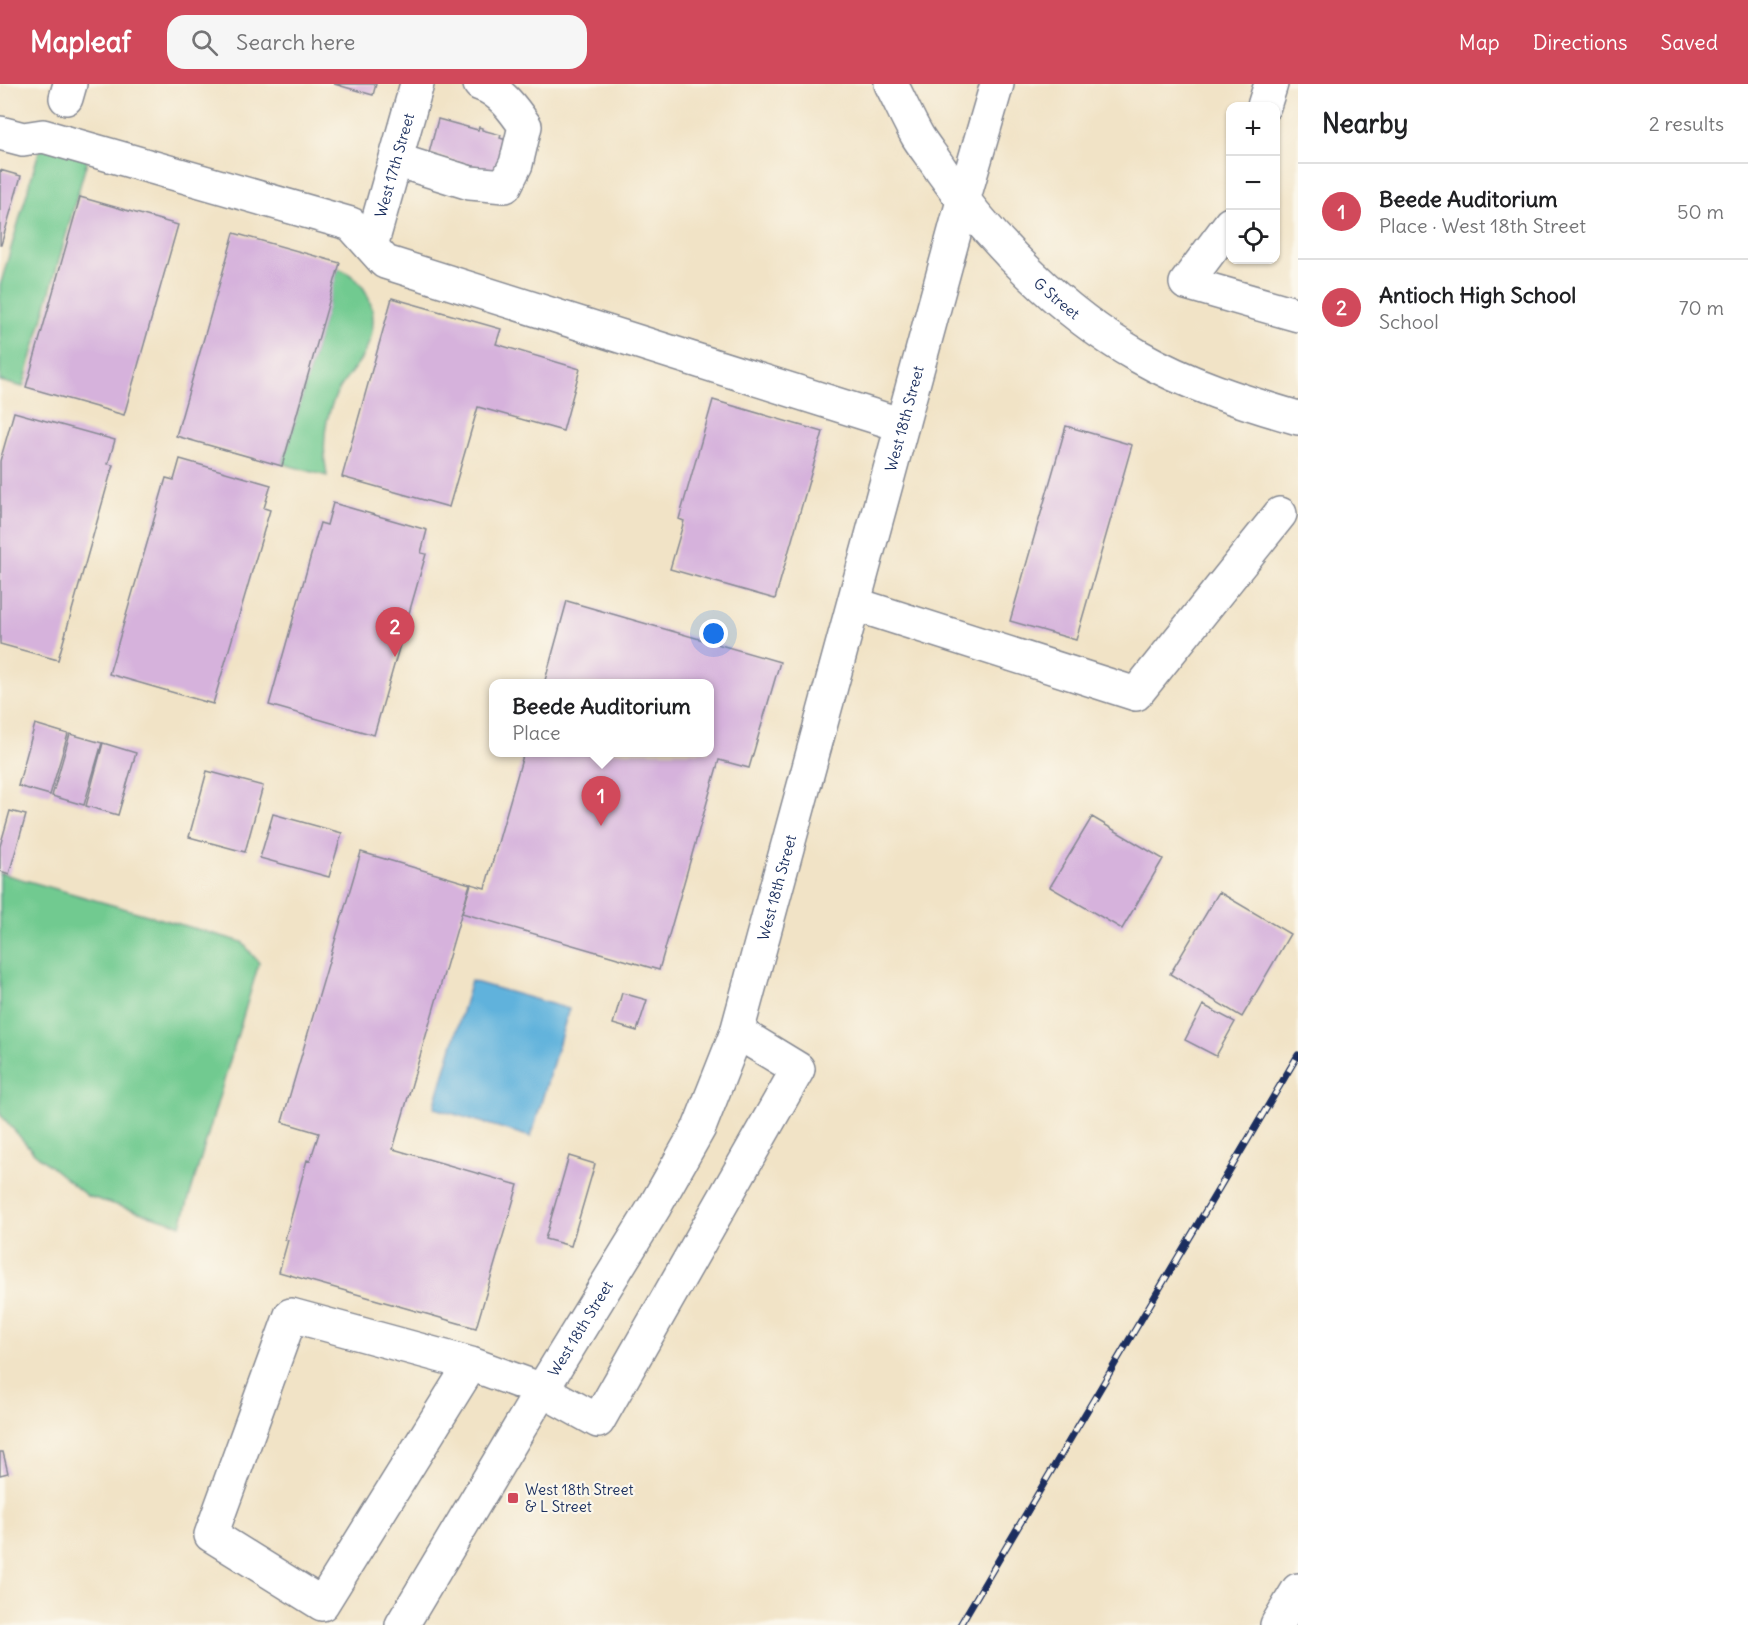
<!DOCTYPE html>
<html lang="en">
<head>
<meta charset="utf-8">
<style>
	:root { --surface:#fff; --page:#f6f6f6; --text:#202124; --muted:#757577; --line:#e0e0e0; --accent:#d1495b }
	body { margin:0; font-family:Delius,sans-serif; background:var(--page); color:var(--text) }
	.controls { position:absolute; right:18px; top:18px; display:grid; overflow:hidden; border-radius:12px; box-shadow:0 2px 4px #0004 }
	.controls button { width:54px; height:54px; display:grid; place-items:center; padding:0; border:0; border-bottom:2px solid var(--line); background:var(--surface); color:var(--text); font:30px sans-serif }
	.you { position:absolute; left:714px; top:550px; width:21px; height:21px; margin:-15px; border:4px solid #fff; border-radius:50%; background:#1a73e8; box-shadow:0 0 0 9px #1a73e833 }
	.badge { display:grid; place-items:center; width:39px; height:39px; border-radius:50%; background:var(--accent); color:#fff; font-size:20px; font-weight:700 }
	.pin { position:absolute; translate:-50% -50px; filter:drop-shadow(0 2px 3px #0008) }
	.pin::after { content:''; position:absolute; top:32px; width:21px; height:18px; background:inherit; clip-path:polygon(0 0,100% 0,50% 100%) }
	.popup { position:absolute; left:489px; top:595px; width:225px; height:78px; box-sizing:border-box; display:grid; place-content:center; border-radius:12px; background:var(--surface); filter:drop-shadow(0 2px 4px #0005); font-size:20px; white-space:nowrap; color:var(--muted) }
	.popup b { font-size:22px; color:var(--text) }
	.popup::after { content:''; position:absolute; left:50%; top:100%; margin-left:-12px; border:12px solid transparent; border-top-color:var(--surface) }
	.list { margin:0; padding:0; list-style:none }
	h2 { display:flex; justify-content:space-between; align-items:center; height:78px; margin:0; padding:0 24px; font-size:26px }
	h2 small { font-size:20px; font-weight:400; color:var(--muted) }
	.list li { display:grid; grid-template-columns:39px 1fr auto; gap:18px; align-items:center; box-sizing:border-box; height:96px; padding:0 24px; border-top:2px solid var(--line) }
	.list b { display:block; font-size:22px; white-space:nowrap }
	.list p { margin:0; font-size:20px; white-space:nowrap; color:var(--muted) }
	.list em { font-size:20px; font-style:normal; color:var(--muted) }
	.icon { flex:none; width:33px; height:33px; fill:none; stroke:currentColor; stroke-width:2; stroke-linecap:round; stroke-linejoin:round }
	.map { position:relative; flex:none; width:1298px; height:1541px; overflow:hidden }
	header { display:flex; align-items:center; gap:36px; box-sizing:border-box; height:84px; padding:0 30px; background:var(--accent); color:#fff }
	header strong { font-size:28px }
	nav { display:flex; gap:33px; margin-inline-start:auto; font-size:21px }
	.search { width:420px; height:54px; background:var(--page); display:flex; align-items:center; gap:15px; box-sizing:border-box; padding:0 21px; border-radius:18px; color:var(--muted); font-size:22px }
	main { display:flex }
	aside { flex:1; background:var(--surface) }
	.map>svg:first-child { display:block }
	.green { fill:#71ca90; stroke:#467c77; stroke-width:1.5 }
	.water { fill:#61b2dc; stroke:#3e709d; stroke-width:1.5 }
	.building { fill:#d6b2dc }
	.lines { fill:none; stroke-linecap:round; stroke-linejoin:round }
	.minor-casing { stroke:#868992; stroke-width:36 }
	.minor { stroke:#fff; stroke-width:33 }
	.rail-casing { stroke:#1b2f5e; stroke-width:7 }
	.rail { stroke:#fbf7ec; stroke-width:4.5; stroke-dasharray:14; stroke-linecap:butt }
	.poi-dot { fill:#d1495b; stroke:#fbf7ec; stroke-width:2 }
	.labels { text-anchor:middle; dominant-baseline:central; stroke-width:4.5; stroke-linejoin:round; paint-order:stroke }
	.street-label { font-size:15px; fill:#1b2f5e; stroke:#fbf7ec }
	.poi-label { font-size:15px; fill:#1b2f5e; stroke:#fbf7ec; text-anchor:start }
</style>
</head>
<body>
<header>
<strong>Mapleaf</strong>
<div class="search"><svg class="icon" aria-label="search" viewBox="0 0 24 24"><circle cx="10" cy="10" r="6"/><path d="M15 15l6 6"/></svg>Search here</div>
<nav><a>Map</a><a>Directions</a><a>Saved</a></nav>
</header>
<main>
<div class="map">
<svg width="1298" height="1541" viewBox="0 0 1298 1541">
	<rect width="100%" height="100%" fill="#fbf7ec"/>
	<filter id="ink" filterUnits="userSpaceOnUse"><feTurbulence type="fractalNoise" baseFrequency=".0167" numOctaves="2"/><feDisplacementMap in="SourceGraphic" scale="12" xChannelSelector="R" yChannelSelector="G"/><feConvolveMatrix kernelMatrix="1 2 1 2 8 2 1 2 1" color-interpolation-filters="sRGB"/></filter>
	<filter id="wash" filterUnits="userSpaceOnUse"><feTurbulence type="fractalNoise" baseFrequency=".008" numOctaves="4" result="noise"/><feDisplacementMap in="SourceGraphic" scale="24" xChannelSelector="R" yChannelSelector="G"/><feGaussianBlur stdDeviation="1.35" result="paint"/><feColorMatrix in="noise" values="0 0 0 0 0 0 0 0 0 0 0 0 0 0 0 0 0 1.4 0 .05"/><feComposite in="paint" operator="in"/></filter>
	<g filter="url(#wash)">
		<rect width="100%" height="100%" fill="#f1e3c6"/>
		<!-- green -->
		<path class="green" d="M42,57L89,70L23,303L0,297V202Z
			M338,184C375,200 382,240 362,273C354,286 343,297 336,311C323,337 322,364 327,392L283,380Z
			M0,789L242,858L259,879L181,1141L87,1112L34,1069L0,1030Z"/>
		<!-- water -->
		<path class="water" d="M471,897L569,925L531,1053L434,1024Z"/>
		<g id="blocks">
			<!-- building -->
			<path class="building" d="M334,0H376L373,11Z
				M438,35L478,46L479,43L482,44V46L501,51L500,54L506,56L497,89L429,69Z
				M0,86L21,92L1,161H0Z
				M80,113L178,141L124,331L26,303Z
				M234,149L340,179L282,382L176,352Z
				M392,214L501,245L496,260L580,285L563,347L478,323L449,423L342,393Z
				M713,316L823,348L775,515L670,485L684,437L679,435Z
				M14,328L115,356L108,380L113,381L58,576L0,560V377Z
				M1066,342L1132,361L1076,556L1010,537Z
				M180,375L271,401L264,424L270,426L213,620L109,590L166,394L174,396Z
				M333,419L427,446L421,469L426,470L374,651L269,621L320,439L327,441Z
				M567,517L780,578L749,684L719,676L659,886L462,829L471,800L485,804L524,668H709V600H544Z
				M35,640L68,650L50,711L18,702Z
				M70,650L102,659L84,721L52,712Z
				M103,659L136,669L118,731L86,722Z
				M207,687L263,702L245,768L189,753Z
				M10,727L26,731L9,790L0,787V762Z
				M273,730L342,749L329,793L260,774Z
				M1092,733L1163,775L1122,845L1050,803Z
				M361,768L470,800L393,1065L518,1101L476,1244L279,1188L288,1156L285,1155L307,1076L310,1077L319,1049L282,1038Z
				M1219,808L1290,850L1242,933L1170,890Z
				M622,909L647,916L637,947L613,940Z
				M1203,921L1235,938L1216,972L1185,956Z
				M569,1072L595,1080L571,1162L545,1155Z
				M0,1368H3L8,1389L0,1391Z"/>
		</g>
	</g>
	<g filter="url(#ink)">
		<use href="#blocks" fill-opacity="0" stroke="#868992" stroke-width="1.5"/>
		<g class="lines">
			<defs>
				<g id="minor">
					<path id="s1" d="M891,0C900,17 908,36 918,53C925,64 934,75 941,86C991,157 1062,229 1138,272C1187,300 1243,318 1298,334"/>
					<path d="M66,14L70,0"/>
					<path d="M1264,22L1271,0"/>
					<path d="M0,49L23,55L43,52L351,140L385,178L902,341"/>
					<path d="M396,76L470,99L505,102L516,80L525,42C514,26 500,6 480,0"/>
					<path d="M1230,140L1186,199L1298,231"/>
					<path id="s2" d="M371,162L417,0"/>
					<path d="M854,520L1136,610L1280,430"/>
					<path d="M471,1280L322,1520L211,1451L291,1231L471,1280L542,1306L598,1337L798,985L737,948"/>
					<path id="s3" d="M402,1541L542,1306L655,1122L699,1044L737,948L963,117L997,0"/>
					<path d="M1277,1541L1298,1506"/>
				</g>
			</defs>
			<!-- minor casing -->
			<use href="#minor" class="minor-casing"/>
			<!-- minor -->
			<use href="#minor" class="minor"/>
			<defs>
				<path id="rail" d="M960,1541L1298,971"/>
			</defs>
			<!-- rail casing -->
			<use href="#rail" class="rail-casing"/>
			<!-- rail -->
			<use href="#rail" class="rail"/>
		</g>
	</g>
	<!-- markers -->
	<rect class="poi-dot" x="507" y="1408" width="12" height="12" rx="3"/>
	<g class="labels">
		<!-- street labels -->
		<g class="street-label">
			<text stroke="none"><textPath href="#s2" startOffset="84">West 17th Street</textPath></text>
			<text stroke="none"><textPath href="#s1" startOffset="273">G Street</textPath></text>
			<text stroke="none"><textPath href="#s3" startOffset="1318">West 18th Street</textPath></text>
			<text stroke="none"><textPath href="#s3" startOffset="832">West 18th Street</textPath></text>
			<text stroke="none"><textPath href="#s3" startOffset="346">West 18th Street</textPath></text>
		</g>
		<!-- poi labels -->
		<g class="poi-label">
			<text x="525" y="1405">West 18th Street<tspan x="525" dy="17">&amp; L Street</tspan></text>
		</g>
	</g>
</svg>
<div class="controls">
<button>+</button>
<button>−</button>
<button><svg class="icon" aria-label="locate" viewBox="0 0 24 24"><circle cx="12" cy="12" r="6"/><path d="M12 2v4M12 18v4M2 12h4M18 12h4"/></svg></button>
</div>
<div class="you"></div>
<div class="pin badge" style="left:601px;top:742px">1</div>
<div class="popup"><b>Beede Auditorium</b>Place</div>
<div class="pin badge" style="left:395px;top:573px">2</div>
</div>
<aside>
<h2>Nearby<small>2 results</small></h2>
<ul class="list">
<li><span class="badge">1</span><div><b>Beede Auditorium</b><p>Place · West 18th Street</p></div><em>50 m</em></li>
<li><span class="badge">2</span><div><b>Antioch High School</b><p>School</p></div><em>70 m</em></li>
</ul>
</aside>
</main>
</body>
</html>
